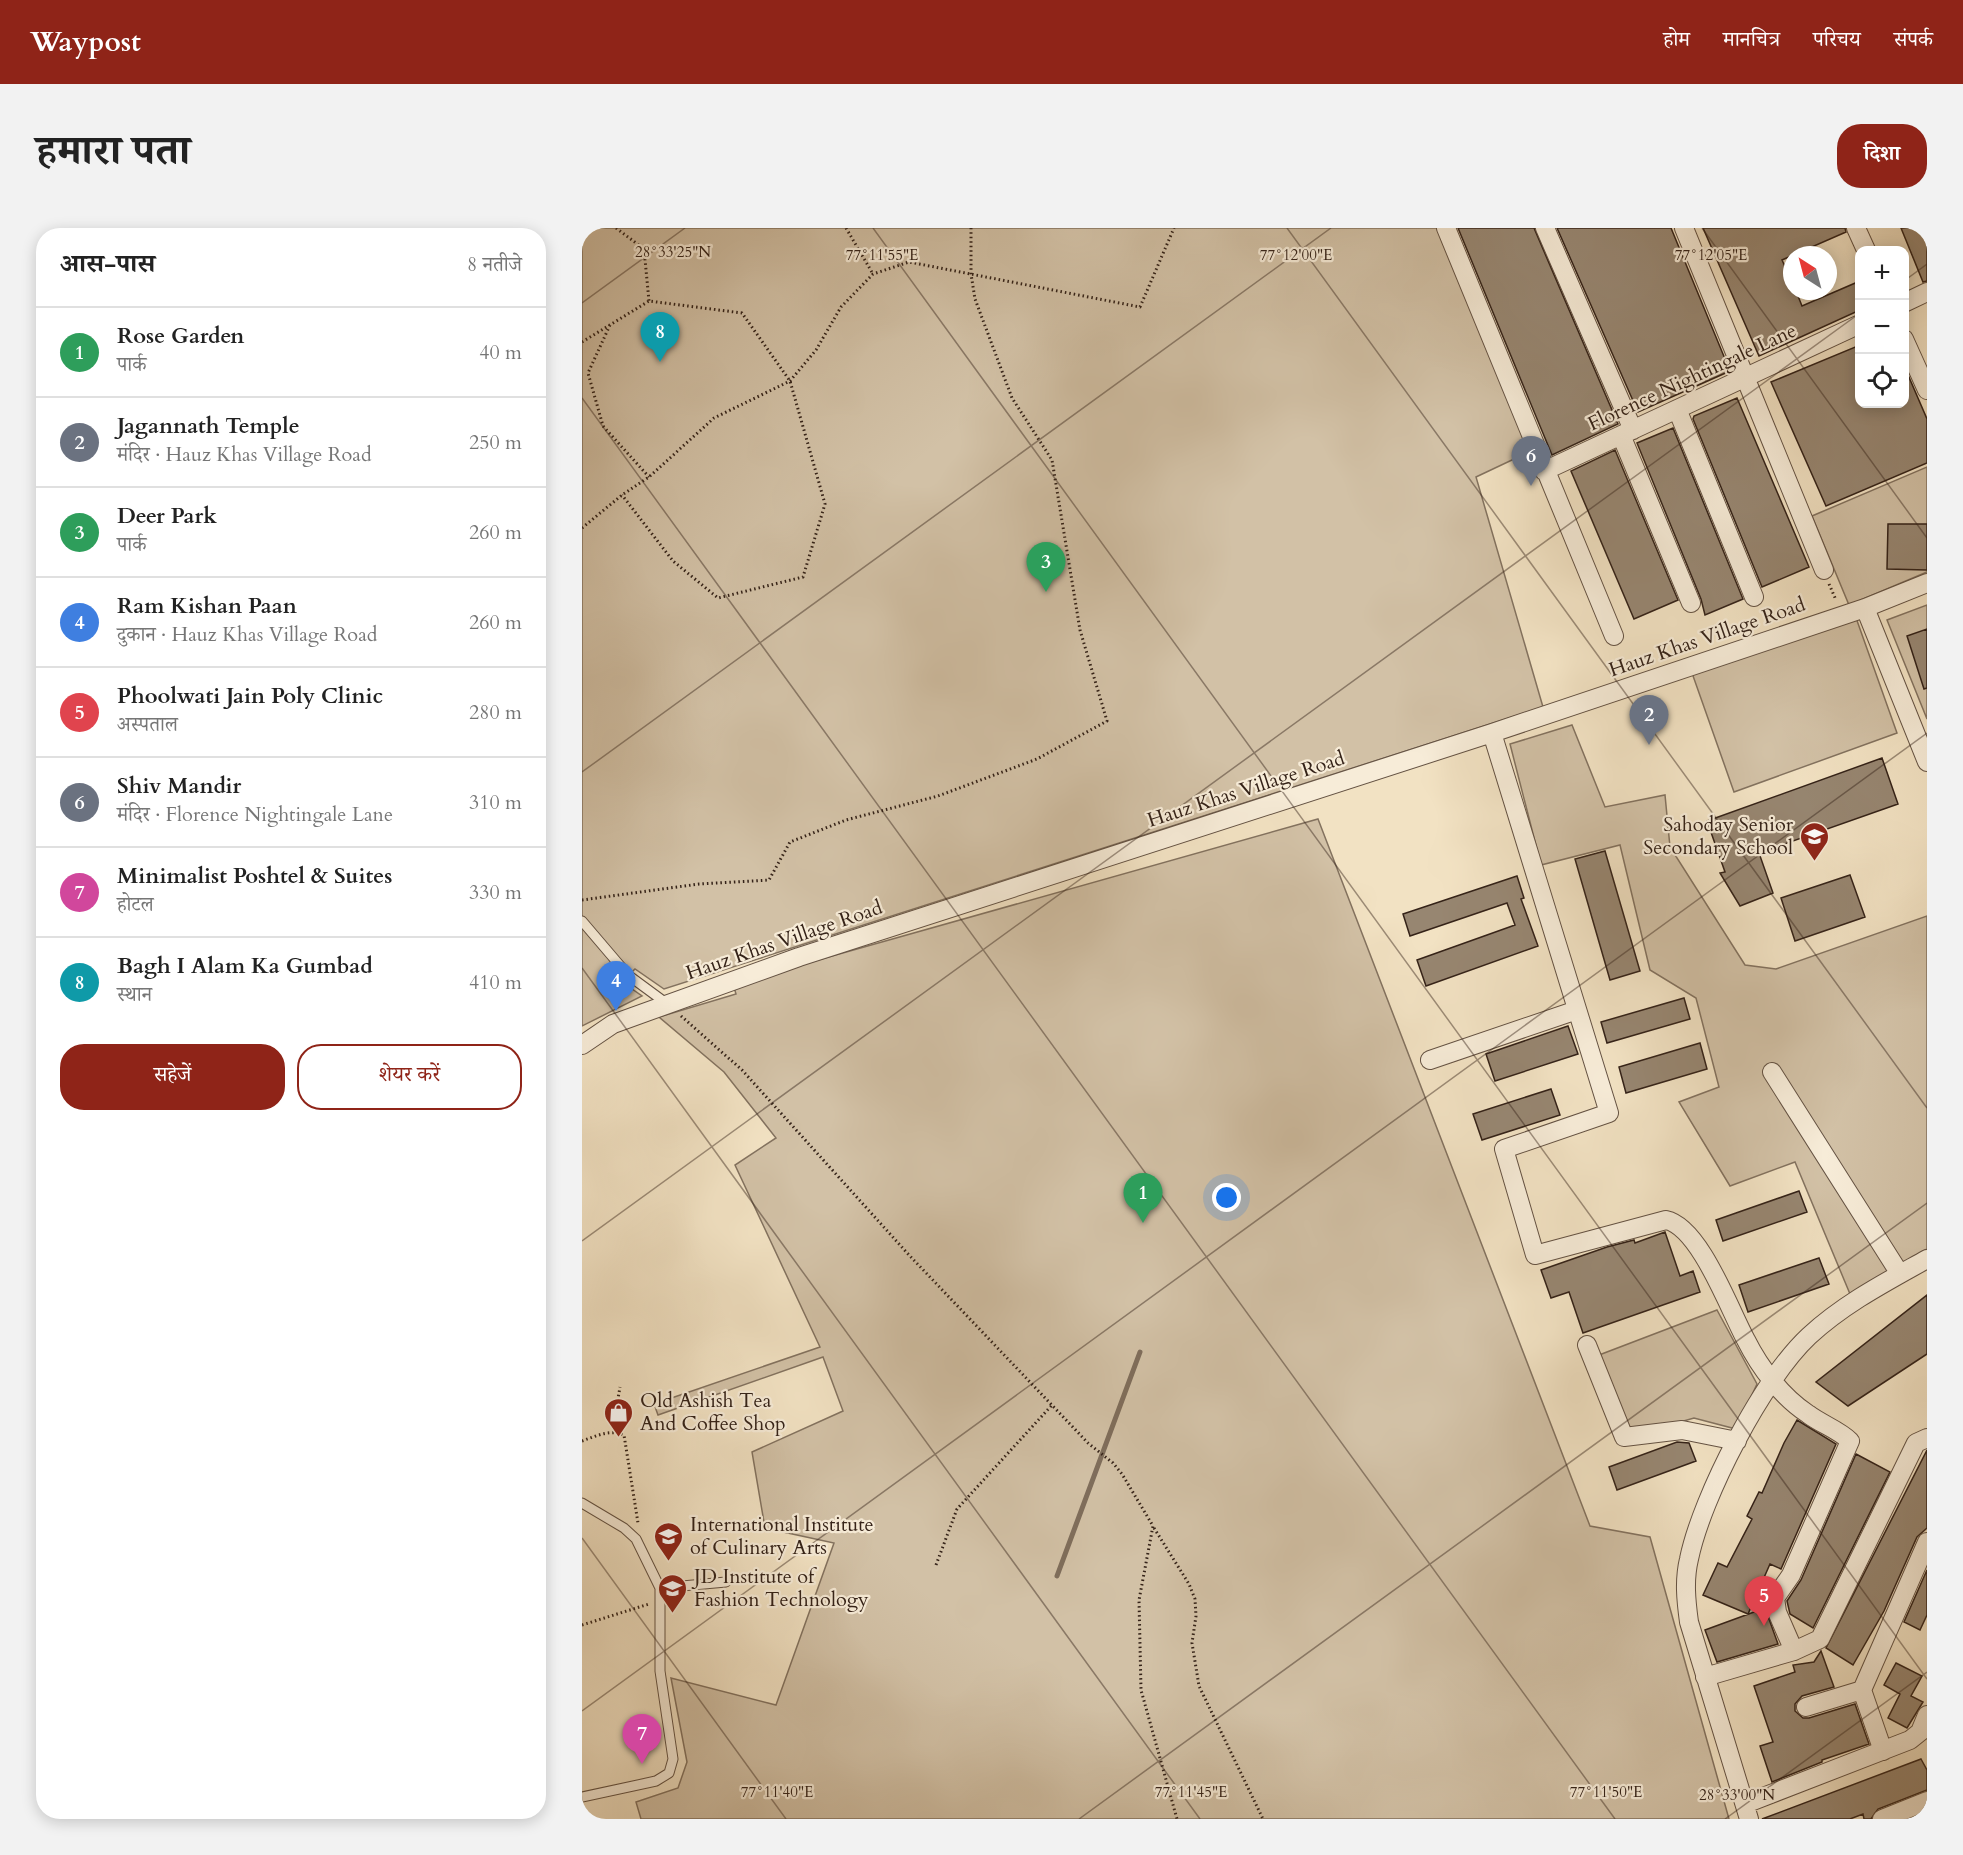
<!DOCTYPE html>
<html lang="hi">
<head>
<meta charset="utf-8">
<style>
	:root { --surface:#fff; --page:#f2f2f2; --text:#222; --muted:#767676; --line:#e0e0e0; --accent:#8f2418 }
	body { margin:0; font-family:Cardo,"Noto Serif Devanagari",serif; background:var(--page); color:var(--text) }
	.controls { position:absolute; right:18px; top:18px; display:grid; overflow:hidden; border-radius:12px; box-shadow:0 3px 15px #0003 }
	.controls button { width:54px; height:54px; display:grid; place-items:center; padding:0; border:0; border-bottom:2px solid var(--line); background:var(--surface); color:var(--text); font:30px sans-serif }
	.compass { position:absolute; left:1201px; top:18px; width:54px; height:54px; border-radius:50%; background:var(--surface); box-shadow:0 3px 15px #0003; rotate:324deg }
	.you { position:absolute; left:645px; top:970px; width:21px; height:21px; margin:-15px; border:4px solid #fff; border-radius:50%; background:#1a73e8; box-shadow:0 0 0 9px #1a73e833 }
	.badge { display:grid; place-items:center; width:39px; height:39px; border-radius:50%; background:var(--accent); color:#fff; font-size:20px; font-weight:700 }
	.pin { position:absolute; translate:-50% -50px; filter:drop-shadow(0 2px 3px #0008) }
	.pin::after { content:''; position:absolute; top:32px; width:21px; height:18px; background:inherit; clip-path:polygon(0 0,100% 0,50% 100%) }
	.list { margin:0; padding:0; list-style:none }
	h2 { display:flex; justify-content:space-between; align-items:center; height:78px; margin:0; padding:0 24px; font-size:26px }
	h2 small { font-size:20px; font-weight:400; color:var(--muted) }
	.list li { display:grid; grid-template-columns:39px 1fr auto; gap:18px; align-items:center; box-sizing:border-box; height:90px; padding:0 24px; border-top:2px solid var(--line) }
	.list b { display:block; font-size:22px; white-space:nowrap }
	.list p { margin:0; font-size:20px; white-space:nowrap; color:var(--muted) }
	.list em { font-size:20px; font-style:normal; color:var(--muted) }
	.actions { display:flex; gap:12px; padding:18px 24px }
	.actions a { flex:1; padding:14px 0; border:2px solid var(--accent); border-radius:24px; text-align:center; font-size:21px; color:var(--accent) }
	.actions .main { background:var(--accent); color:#fff }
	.icon { flex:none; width:33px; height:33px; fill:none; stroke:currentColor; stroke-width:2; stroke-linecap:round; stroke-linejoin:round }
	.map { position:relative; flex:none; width:1345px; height:1591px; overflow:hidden; border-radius:24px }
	header { display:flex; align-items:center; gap:36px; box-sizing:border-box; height:84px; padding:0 30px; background:var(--accent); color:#fff }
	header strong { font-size:28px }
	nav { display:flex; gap:33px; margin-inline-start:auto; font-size:21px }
	.intro { display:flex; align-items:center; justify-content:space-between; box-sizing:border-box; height:144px; padding:0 36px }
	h1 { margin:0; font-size:42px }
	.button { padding:15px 27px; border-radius:24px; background:var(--accent); color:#fff; font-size:21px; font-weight:700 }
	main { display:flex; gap:36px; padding:0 36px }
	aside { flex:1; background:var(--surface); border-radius:24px; box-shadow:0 3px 15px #0003 }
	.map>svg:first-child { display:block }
	.green { fill:#d2c1a6; stroke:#83725f; stroke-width:1.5 }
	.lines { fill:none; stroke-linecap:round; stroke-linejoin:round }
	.stream { stroke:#7f6e5c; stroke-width:5 }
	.building { fill:#978671; stroke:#342218; stroke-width:1.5 }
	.service-casing { stroke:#645243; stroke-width:11 }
	.minor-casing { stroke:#645243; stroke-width:20 }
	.path { stroke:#342218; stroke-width:3; stroke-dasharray:1.5 3; stroke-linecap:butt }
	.service { stroke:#f7ecd8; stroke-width:9 }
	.minor { stroke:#f7ecd8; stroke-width:18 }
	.ticks { fill:none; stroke:#342218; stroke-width:1.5; stroke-opacity:0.45 }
	.labels { text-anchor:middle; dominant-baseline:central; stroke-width:4.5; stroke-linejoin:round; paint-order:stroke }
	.street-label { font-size:20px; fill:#342218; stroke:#f7ecd8 }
	.poi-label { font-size:20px; fill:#342218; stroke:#f7ecd8; text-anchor:start }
	.ticks-label { font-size:15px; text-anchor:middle; fill:#342218; stroke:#f7ecd8; stroke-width:4.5; stroke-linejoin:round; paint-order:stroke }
</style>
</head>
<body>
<header>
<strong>Waypost</strong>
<nav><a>होम</a><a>मानचित्र</a><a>परिचय</a><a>संपर्क</a></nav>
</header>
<div class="intro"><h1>हमारा पता</h1><a class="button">दिशा</a></div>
<main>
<aside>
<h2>आस-पास<small>8 नतीजे</small></h2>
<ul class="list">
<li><span class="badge" style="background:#2e9e5b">1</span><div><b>Rose Garden</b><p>पार्क</p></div><em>40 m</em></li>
<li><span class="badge" style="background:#6b7280">2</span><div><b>Jagannath Temple</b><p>मंदिर · Hauz Khas Village Road</p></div><em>250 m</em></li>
<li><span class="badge" style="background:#2e9e5b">3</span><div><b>Deer Park</b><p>पार्क</p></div><em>260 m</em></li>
<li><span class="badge" style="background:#3f7fe0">4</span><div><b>Ram Kishan Paan</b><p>दुकान · Hauz Khas Village Road</p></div><em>260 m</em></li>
<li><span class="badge" style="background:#e0444e">5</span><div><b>Phoolwati Jain Poly Clinic</b><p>अस्पताल</p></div><em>280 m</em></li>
<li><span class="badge" style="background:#6b7280">6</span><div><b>Shiv Mandir</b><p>मंदिर · Florence Nightingale Lane</p></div><em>310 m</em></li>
<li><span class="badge" style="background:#d1479c">7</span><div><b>Minimalist Poshtel &amp; Suites</b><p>होटल</p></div><em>330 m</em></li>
<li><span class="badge" style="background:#0f9aa8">8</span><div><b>Bagh I Alam Ka Gumbad</b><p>स्थान</p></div><em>410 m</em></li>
</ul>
<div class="actions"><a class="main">सहेजें</a><a>शेयर करें</a></div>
</aside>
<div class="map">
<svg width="1345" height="1591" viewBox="0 0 1345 1591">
	<rect width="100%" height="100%" fill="#f2e2c3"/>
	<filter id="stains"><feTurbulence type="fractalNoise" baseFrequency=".00333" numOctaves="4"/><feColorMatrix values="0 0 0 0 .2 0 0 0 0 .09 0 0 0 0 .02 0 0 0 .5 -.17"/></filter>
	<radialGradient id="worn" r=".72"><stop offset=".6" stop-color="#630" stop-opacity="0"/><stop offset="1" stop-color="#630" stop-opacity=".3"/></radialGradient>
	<!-- green -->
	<path class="green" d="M0,0H857L951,222L894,249L961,479L82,761L53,741L40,754L60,768L0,798Z
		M1345,239V344L1267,377L1230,288Z
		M1345,377V491L1305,392Z
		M1273,387L1315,505L1152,564L1110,445Z
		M990,497L1023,579L1083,567L1088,619L1163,737L1194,741L1345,688V1021L1268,1066L1213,934L1148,958L1097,874L1137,859L1114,770L1068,742L1038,617L959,637L928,516Z
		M736,591L1008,1298L1068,1309L1147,1591H59L54,1574L96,1560L105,1534L89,1450L194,1477L252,1315L183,1300L170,1224L261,1183L241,1129L76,1187L72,1176L238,1119L153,937L194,910L142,844L77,789L154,766L151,756Z
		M1135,1082L1175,1156L1154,1201L1112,1190L1038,1211L1004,1132Z"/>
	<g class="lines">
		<!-- stream -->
		<path class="stream" d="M475,1348L558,1124"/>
	</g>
	<!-- building -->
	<path class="building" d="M876,0H952L1036,196L970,227Z
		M975,0H1089L1148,143L1056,184Z
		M1121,0H1263L1264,4L1200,32L1210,54V63H1214L1220,78L1278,53V82L1177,128Z
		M1319,0H1345V53L1341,54Z
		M1278,117V176H1323V140L1345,191V235L1244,278L1189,154Z
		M1155,170L1227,339L1180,359L1111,191L1112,188Z
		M1091,200L1161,371L1123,387L1119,371L1055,215Z
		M1033,222L1096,372L1052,391L989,243Z
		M1306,296H1345V342L1305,341Z
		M1345,401V460L1342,461L1325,408Z
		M1300,530L1316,576L1177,625L1191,665L1158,678L1138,645L1143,644L1125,593Z
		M1023,623L1058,743L1028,752L993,631Z
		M1268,647L1283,689L1213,713L1199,670Z
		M935,648L942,670L939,671L956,718L844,758L835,732L933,697L925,675L828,708L821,686Z
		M1102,770L1108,791L1025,815L1019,794Z
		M986,798L996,826L913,853L904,826Z
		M1118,815L1125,841L1044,865L1037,839Z
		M969,861L978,887L900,912L891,886Z
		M1217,963L1225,984L1141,1013L1134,992Z
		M1083,1004L1098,1048L1111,1043L1118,1064L1001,1105L987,1064L969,1070L959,1042L1025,1019L1052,1012L1053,1015Z
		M1237,1030L1247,1056L1166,1084L1157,1057Z
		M1345,1067V1126L1266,1178L1234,1154Z
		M1215,1192L1254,1216L1199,1341L1188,1336L1166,1386L1121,1367L1136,1335L1145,1339L1170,1291L1165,1288L1177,1264L1180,1265L1202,1215Z
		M1095,1214L1107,1215L1114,1233L1035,1262L1027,1239Z
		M1345,1222V1300L1335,1309L1302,1383L1271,1437L1244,1420Z
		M1274,1226L1308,1244L1231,1400L1208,1386L1205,1373L1219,1352Z
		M1345,1342V1387L1338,1402L1322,1394Z
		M1183,1380L1196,1416L1135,1434L1123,1402Z
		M1239,1423L1252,1459L1220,1468L1213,1476V1483L1221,1490H1227L1273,1476L1287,1516L1240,1532V1534L1190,1554L1178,1518L1191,1514L1172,1458L1213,1444L1211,1437L1232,1434Z
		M1314,1435L1340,1448L1329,1468L1341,1474L1325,1500L1306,1490L1318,1466L1302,1457Z
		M1339,1531L1345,1542V1562L1296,1581L1289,1591H1282L1281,1586L1268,1591H1180Z"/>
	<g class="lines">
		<defs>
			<path id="service" d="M0,693L46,747L84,775
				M0,1275L42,1300L54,1311L78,1360V1443L91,1531L87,1545L74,1553L0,1569
				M78,1360L144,1354"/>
			<path id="minor" d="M864,0L1032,408
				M963,0L1051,202
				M1102,0L1242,342
				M1274,0L1284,22
				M1322,75L1345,64
				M1322,111L1345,162
				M1095,181L1172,369
				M1039,207L1109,375
				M962,243L1278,96
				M1283,380L1345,534
				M910,505L1027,885L922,921L953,1027L1084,992C1118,999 1148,1083 1164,1112C1178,1140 1200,1169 1226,1186C1239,1196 1257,1202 1268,1213L1209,1347L1193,1370L1195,1384L1212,1423
				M0,817L31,796L217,729L910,505L1283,380L1345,355
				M848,832L995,782
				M1190,844L1318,1046
				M1005,1117L1042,1209L1100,1202L1155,1213
				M1123,1449L1212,1423L1238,1411L1334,1215L1345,1210
				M1280,1462L1345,1314
				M1224,1479L1280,1462L1301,1523
				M1163,1576L1328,1512L1338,1504L1345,1487
				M1167,1591L1107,1394C1104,1372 1102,1352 1107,1331C1120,1268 1181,1151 1227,1108C1263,1075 1304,1054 1345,1031
				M1300,1591L1345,1573"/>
		</defs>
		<!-- service casing -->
		<use href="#service" class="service-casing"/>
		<!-- minor casing -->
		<use href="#minor" class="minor-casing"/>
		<!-- path -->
		<path class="path" d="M34,0L62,21L67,73
			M264,0L291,46
			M28,97L6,145L21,198L67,249
			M0,114L67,73L160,85L208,153L243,276L221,349L136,370L91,333L40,267
			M0,300L40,267L67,249L132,190L208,153L234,122L259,79L291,46L327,34L558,79L592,0
			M1247,356L1254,372
			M0,672L117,656L187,652L208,614L264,592L356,568L455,531L525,493L498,402L470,232L430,170L393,71L389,46V0
			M99,788L160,842L327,1027L506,1215L531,1235L540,1246L571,1298L557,1372L559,1462L595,1591
			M34,1204L33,1188L38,1159
			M0,1213C14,1208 28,1201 42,1207L56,1295
			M572,1300L607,1356L613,1371L614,1388L610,1415L617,1458L681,1591
			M354,1337L375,1281L470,1177
			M0,1397L67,1376"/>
		<!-- service -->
		<use href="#service" class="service"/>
		<!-- minor -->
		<use href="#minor" class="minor"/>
	</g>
	<!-- ticks -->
	<path class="ticks" d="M291,0L1345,1451M705,0L1345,880M1120,0L1345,310M1322,53L1345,36M0,75L103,0M0,170L1033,1591M0,544L749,0M0,740L618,1591M0,1013L1278,85M0,1310L204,1591M0,1483L1345,505M497,1591L1345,975M1143,1591L1345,1444"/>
	<!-- icons -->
	<defs>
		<symbol id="school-pin" viewBox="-11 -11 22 30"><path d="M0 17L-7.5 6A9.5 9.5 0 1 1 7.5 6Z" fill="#8f2418" stroke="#f7ecd8"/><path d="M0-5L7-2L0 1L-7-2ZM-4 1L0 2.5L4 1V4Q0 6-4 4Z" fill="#fff"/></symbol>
		<symbol id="shop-pin" viewBox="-11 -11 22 30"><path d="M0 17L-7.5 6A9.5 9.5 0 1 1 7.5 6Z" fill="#8f2418" stroke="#f7ecd8"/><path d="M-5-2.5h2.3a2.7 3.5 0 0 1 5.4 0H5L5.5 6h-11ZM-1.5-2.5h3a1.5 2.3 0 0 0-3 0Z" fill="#fff"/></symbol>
		<symbol id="university-pin" viewBox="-11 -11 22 30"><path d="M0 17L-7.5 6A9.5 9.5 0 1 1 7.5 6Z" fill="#8f2418" stroke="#f7ecd8"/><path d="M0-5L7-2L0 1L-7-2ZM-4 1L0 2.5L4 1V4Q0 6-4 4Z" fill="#fff"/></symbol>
	</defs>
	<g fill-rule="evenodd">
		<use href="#school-pin" x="1216" y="592" width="33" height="45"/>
		<use href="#shop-pin" x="20" y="1168" width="33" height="45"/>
		<use href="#university-pin" x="70" y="1292" width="33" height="45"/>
		<use href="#university-pin" x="74" y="1344" width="33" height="45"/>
	</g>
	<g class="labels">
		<!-- street labels -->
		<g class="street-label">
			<text transform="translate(1110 149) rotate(-25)">Florence Nightingale Lane</text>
			<text transform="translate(1125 409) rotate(-19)">Hauz Khas Village Road</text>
			<text transform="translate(664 561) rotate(-18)">Hauz Khas Village Road</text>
			<text transform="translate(202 712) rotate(-19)">Hauz Khas Village Road</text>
		</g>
		<!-- poi labels -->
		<g class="poi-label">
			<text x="1211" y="596" text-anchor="end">Sahoday Senior<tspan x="1211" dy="23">Secondary School</tspan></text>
			<text x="58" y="1172">Old Ashish Tea<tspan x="58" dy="23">And Coffee Shop</tspan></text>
			<text x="108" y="1296">International Institute<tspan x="108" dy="23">of Culinary Arts</tspan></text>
			<text x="112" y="1348">JD Institute of<tspan x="112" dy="23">Fashion Technology</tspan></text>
		</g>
	</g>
	<g class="ticks-label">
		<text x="91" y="29">28°33'25"N</text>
		<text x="300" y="32">77°11'55"E</text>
		<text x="714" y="32">77°12'00"E</text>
		<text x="1129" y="32">77°12'05"E</text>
		<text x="195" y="1569">77°11'40"E</text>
		<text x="609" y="1569">77°11'45"E</text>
		<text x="1024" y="1569">77°11'50"E</text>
		<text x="1155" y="1572">28°33'00"N</text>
	</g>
	<rect width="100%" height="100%" filter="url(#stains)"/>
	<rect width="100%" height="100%" fill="url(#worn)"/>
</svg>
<div class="controls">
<button>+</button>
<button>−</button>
<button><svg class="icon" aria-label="locate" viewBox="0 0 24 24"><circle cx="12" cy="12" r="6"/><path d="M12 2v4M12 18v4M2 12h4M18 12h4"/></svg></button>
</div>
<svg class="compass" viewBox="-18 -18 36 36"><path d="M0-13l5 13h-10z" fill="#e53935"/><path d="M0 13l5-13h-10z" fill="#767676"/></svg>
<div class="you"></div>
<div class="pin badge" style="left:561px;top:995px;background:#2e9e5b">1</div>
<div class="pin badge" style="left:1067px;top:517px;background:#6b7280">2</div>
<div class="pin badge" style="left:464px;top:364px;background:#2e9e5b">3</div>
<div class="pin badge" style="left:34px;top:783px;background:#3f7fe0">4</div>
<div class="pin badge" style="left:1182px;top:1398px;background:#e0444e">5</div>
<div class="pin badge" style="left:949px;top:258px;background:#6b7280">6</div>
<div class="pin badge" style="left:60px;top:1536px;background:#d1479c">7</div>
<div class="pin badge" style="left:78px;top:134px;background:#0f9aa8">8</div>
</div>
</main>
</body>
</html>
